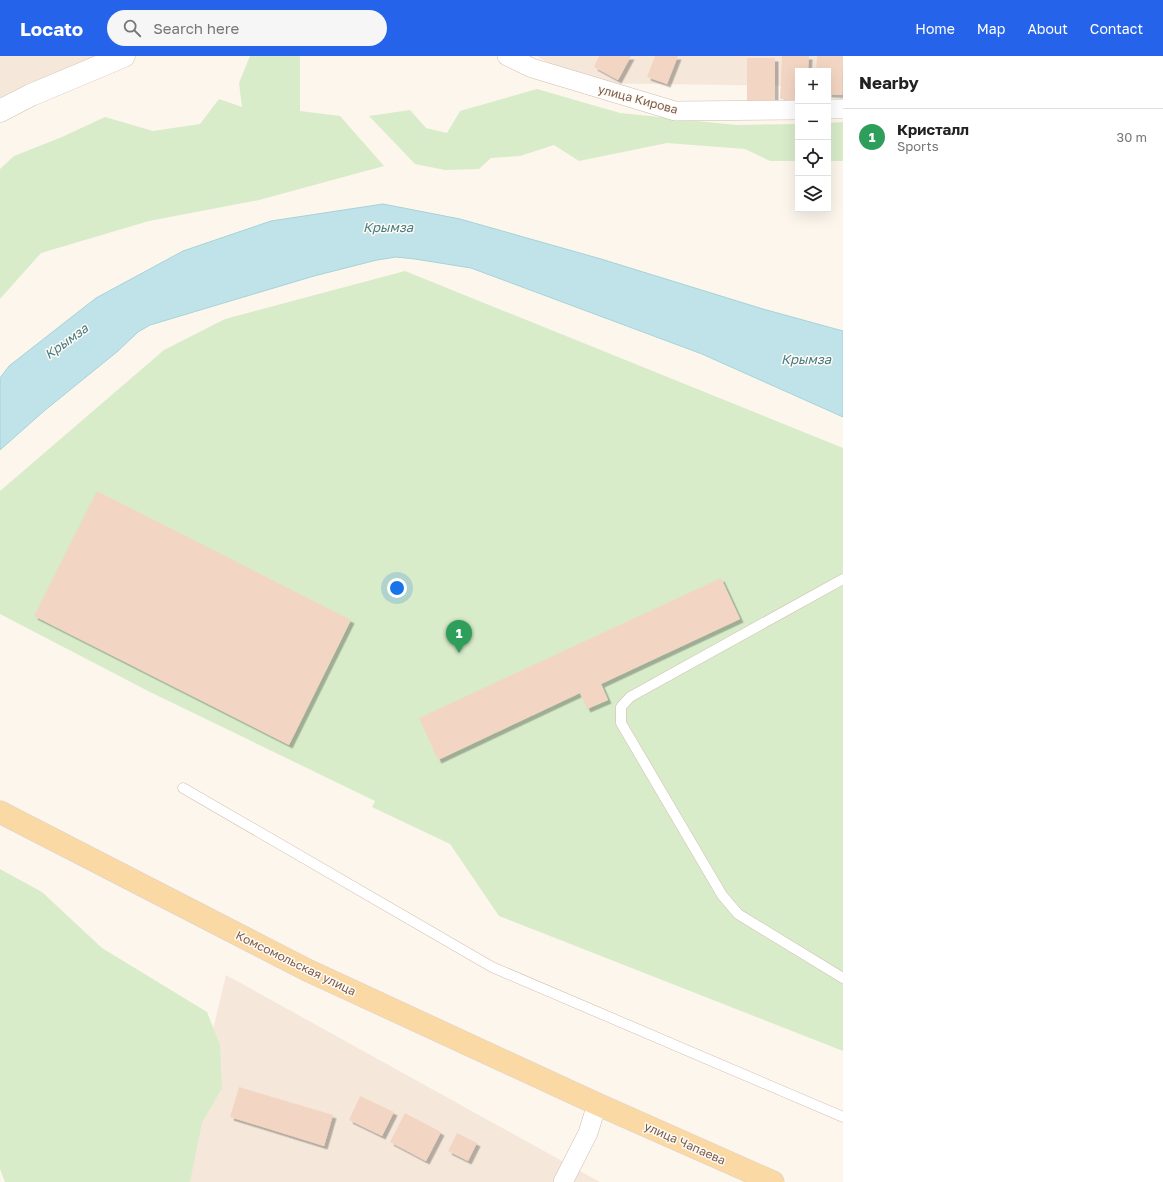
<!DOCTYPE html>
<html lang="en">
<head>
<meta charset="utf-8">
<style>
	:root { --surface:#fff; --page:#f6f6f6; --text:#222; --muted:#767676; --line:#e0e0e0; --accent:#2563eb }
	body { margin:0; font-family:"Golos Text",sans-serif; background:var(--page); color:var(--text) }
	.controls { position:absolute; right:12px; top:12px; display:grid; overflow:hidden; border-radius:0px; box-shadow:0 4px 16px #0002 }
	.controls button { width:36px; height:36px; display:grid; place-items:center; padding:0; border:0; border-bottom:1px solid var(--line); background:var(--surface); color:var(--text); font:20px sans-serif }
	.you { position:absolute; left:397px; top:532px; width:14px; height:14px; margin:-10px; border:3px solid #fff; border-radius:50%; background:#1a73e8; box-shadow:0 0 0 6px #1a73e833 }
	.badge { display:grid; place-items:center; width:26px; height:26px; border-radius:50%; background:var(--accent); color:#fff; font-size:13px; font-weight:700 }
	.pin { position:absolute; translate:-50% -33px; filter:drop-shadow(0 1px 2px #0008) }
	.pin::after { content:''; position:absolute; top:21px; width:14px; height:12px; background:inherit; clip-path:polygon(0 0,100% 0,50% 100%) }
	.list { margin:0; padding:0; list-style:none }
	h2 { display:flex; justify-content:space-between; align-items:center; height:52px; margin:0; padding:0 16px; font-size:17px }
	h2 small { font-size:13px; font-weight:400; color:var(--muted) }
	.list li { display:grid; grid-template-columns:26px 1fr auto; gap:12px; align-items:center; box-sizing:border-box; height:56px; padding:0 16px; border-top:1px solid var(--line) }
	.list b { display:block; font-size:15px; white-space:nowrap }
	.list p { margin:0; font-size:13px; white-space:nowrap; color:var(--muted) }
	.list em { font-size:13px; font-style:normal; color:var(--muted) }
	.icon { flex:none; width:22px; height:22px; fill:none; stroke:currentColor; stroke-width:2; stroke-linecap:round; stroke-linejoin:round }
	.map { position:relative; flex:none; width:843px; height:1126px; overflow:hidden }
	header { display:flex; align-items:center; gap:24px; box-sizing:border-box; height:56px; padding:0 20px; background:var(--accent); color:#fff }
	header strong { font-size:19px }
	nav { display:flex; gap:22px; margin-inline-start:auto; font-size:14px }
	.search { width:280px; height:36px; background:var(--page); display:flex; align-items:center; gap:10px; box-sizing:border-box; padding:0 14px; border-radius:22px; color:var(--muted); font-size:15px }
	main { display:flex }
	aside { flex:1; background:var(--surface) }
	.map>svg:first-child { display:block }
	.residential { fill:#f5e8da }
	.green { fill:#d8ecc9 }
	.water { fill:#bfe3e8; stroke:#a5d3da }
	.building { fill:#f3d5c3; filter:url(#shadow) }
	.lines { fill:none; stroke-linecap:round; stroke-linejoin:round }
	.lane-casing { stroke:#d1beb0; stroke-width:11 }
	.street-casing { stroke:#d1beb0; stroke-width:20 }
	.secondary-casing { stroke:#d6c0b0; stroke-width:23 }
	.primary-casing { stroke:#dad1cd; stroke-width:23 }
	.lane { stroke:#fff; stroke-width:10 }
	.street { stroke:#fff; stroke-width:19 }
	.secondary { stroke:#fff; stroke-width:22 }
	.primary { stroke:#fbd9a5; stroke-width:22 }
	.labels { text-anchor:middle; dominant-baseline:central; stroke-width:3; stroke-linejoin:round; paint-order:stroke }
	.street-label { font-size:12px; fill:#7a5c4d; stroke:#fffaf3 }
	.water-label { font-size:13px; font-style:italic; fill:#437c86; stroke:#fffaf3 }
</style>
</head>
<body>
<header>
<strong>Locato</strong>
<div class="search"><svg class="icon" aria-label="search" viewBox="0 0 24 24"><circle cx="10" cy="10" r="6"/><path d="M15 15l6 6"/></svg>Search here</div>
<nav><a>Home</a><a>Map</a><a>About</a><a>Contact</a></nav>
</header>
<main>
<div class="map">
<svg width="843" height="1126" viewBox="0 0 843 1126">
	<defs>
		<filter id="shadow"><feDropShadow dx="3.5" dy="3.5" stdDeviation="0" flood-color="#0004"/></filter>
	</defs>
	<rect width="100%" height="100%" fill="#fdf6ec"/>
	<!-- residential -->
	<path class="residential" d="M0,0H111L0,50Z
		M537,0H843V31H828V15H798V30L581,27Z
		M226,919L600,1126H177Z"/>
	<!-- green -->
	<path class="green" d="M250,0H300V55L340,60L384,110L259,144L149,165L41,197L0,243V113L14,100L62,81L105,61L153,75L200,68L219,43L242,51L239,27Z
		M537,33L620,57L736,69L798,68V105H770L745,93L667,87L579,105L554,89L520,100L491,102L479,113L445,114L415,108L369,60L410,54L426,72L447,77L460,55Z
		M843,66V105H828V67Z
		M405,215L843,392V995L499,860L450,788L372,751L375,745L150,636L0,558V435L164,294L225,263Z
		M0,813L42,836L102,892L207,956L220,989L222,1032L202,1067L190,1126H5L0,1113Z"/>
	<!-- water -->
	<path class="water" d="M383,148L460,163L601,203L763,253L843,275V361L702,298L471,212L415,203L396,201L377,204L314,220L150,269L138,276L118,295L44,355L0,394V322L9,310L96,242L183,195L271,165Z"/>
	<!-- building -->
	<path class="building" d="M599,0H631L618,24L594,11Z
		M655,0H678L667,28L647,21Z
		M782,0H809L808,15H798V44L780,43Z
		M817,0H843L842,39L828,38V15H816Z
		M747,2H775V48H747Z
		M97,435L351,564L289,689L34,560Z
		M721,522L740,563L601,628L608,644L587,653L580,637L438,704L419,662Z
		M239,1031L333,1059L324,1090L230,1061Z
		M360,1040L394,1056L382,1080L349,1064Z
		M405,1057L441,1076L426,1105L390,1086Z
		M457,1077L477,1087L468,1105L448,1095Z"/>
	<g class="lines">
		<defs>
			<path id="lane" d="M843,523L630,641L621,651V667L722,839L738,858L843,922
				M183,732L492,911L843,1061"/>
			<path id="street" d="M507,0L532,12L675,55L798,54
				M828,53H843
				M563,1126L588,1077L597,1048"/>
			<path id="secondary" d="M0,55L31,39L124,0"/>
			<path id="primary" d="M0,756L307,914L597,1048L773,1126"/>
		</defs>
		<!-- lane casing -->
		<use href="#lane" class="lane-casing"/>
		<!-- street casing -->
		<use href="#street" class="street-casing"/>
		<!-- secondary casing -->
		<use href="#secondary" class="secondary-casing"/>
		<!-- primary casing -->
		<use href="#primary" class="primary-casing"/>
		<!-- lane -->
		<use href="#lane" class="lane"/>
		<!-- street -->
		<use href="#street" class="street"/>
		<!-- secondary -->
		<use href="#secondary" class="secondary"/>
		<!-- primary -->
		<use href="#primary" class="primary"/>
	</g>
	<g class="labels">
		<!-- street labels -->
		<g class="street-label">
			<text transform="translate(638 43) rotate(15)">улица Кирова</text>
			<text transform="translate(296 907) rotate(26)">Комсомольская улица</text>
			<text transform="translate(685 1087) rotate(24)">улица Чапаева</text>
		</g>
		<!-- water labels -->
		<g class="water-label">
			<text x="388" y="171">Крымза</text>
			<text transform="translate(66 285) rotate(-36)">Крымза</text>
			<text x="806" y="303">Крымза</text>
		</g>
	</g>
</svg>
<div class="controls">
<button>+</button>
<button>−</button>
<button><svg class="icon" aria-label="locate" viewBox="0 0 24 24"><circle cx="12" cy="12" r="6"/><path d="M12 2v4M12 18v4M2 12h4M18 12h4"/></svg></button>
<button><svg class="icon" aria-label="layers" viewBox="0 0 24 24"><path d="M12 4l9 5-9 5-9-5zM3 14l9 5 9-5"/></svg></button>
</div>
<div class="you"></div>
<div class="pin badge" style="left:459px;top:597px;background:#2e9e5b">1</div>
</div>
<aside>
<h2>Nearby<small></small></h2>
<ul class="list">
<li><span class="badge" style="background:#2e9e5b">1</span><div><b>Кристалл</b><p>Sports</p></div><em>30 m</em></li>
</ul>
</aside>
</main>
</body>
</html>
